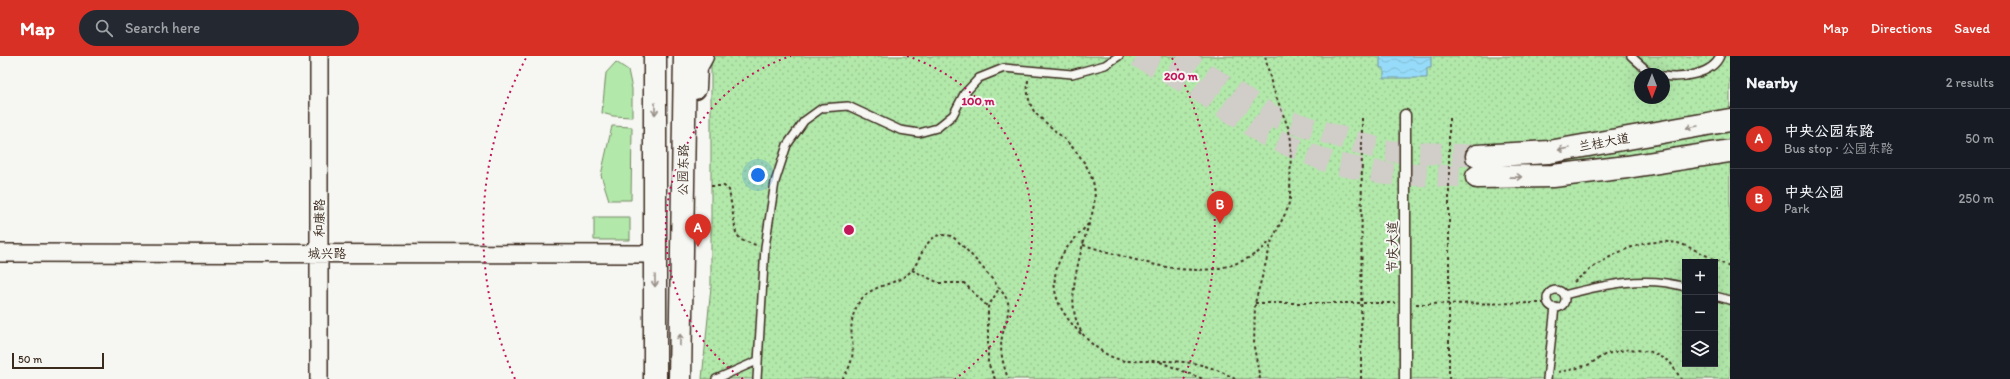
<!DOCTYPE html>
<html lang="en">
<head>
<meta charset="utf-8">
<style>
	:root { --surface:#171b24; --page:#242831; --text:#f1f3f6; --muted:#9ea1a6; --line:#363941; --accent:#d93025 }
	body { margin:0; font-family:Itim,"LXGW WenKai TC",sans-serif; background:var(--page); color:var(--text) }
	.controls { position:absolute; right:12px; bottom:12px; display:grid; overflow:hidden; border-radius:0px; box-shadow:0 4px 16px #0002 }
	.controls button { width:36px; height:36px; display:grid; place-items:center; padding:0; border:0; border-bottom:1px solid var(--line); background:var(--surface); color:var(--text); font:20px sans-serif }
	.compass { position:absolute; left:1634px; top:12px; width:36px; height:36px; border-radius:50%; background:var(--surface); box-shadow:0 4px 16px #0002; rotate:180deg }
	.scale { position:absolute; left:12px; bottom:10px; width:92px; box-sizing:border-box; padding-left:4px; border:2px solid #3b2a1e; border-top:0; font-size:11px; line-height:14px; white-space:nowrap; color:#3b2a1e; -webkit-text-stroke:3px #f6f6f2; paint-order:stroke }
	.you { position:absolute; left:758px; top:119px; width:14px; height:14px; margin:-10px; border:3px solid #fff; border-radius:50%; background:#1a73e8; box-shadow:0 0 0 6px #1a73e833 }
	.badge { display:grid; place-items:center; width:26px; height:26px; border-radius:50%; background:var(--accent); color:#fff; font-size:13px; font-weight:700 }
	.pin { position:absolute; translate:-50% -33px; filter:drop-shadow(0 1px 2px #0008) }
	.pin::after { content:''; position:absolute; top:21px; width:14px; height:12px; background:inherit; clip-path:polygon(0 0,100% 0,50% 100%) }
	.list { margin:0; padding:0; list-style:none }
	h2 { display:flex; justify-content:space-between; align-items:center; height:52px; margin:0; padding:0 16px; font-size:17px }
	h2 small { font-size:13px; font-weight:400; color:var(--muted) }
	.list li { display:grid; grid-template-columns:26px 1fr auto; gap:12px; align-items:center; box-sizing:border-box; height:60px; padding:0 16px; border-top:1px solid var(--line) }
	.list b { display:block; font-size:15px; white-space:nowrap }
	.list p { margin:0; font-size:13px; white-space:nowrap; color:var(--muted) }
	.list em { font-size:13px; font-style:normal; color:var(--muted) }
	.icon { flex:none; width:22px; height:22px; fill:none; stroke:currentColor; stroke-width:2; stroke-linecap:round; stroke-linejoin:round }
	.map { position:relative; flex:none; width:1730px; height:323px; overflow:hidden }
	header { display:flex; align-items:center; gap:24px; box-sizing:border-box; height:56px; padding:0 20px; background:var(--accent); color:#fff }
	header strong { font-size:19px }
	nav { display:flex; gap:22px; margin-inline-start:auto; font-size:14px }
	.search { width:280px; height:36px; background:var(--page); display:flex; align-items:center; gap:10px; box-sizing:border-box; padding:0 14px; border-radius:22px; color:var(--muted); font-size:15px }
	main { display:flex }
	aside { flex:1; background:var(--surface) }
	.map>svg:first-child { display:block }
	.grass { fill:#b2e8aa; stroke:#768964 }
	.park { fill:url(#park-dots); stroke:#768964; fill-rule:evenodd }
	.water { fill:url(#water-waves); stroke:#7294a1 }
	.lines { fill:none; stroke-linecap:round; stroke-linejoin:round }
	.primary-tunnel { stroke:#d1cdc8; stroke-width:22; stroke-dasharray:22 11; stroke-linecap:butt }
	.service-casing { stroke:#3b2a1e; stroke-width:10 }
	.pedestrian-casing { stroke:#3b2a1e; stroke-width:13 }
	.tertiary-casing { stroke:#3b2a1e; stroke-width:20 }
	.primary-casing { stroke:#3b2a1e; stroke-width:25 }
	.path { stroke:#3b2a1e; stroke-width:2; stroke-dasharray:3 3; stroke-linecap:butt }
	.service { stroke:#f6f6f2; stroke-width:7 }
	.pedestrian { stroke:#f6f6f2; stroke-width:10 }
	.tertiary { stroke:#f6f6f2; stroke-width:17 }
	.primary { stroke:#f6f6f2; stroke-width:22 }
	.oneway { stroke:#989088 }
	.ring { fill:none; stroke:#c2185b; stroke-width:2; stroke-dasharray:2 4 }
	.labels { text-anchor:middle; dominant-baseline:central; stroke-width:4; stroke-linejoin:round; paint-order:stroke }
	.street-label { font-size:13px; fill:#3b2a1e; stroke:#f6f6f2 }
	.centre { fill:#c2185b; stroke:#f6f6f2; stroke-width:2 }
	.ring-label { font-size:12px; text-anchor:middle; font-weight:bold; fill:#c2185b; stroke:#f6f6f2; stroke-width:4; stroke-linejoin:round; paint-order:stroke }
</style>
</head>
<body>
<header>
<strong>Map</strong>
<div class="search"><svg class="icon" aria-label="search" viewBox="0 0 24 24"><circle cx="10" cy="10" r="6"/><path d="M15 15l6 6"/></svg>Search here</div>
<nav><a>Map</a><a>Directions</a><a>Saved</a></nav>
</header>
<main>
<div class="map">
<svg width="1730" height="323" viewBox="0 0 1730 323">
	<defs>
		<pattern id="park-dots" width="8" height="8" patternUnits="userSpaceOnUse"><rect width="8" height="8" fill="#b2e8aa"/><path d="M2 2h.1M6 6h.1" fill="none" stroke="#9ac792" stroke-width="1.8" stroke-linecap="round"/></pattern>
		<pattern id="water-waves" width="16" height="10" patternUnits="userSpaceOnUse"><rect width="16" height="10" fill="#96dbf9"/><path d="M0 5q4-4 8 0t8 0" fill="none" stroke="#82bcd5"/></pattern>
	</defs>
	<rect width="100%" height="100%" fill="#f6f6f2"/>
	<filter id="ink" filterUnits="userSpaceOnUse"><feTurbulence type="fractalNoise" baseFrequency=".025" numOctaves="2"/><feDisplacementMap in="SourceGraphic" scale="8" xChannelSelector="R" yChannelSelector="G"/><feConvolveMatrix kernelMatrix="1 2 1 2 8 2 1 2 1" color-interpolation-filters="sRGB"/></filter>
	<g filter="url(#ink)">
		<!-- grass -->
		<path class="grass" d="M616,6L628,14L632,33V61L613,60L602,57L606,17Z
			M612,70L632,71L631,144H609L601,119Z
			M594,161H630V184H594Z"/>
		<!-- park -->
		<path class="park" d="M711,0H1730V323H702L711,231ZM1640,18H1664V42H1640ZM1685,206H1715V308H1685Z"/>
		<!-- water -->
		<path class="water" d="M1380,0H1431V12H1427V22H1384V12H1380Z"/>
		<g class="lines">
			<!-- primary-tunnel -->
			<path class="primary-tunnel" d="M1137,0L1191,29L1267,80L1331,107L1389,118L1477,121
				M1178,0L1272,60L1386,95L1477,100"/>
			<defs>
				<path id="service" d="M1631,0L1651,18
					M1664,20C1681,23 1713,18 1720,0
					M1547 243a9 9 0 1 1 18 0a9 9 0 1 1-18 0Z
					M1564,239C1603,229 1645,219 1685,231
					M1715,240L1730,244
					M716,323L757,305
					M757,323L765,191L775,126L787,89L804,65L822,52L848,50L900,74L919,77L937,72L953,59L964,38L979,22L1004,12L1072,18L1105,9L1119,0
					M1547,323L1555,251"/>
				<path id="pedestrian" d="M1405,59V323"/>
				<path id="tertiary" d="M0,197L655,198
					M319,323V0"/>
				<path id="primary" d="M655,0V323
					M695,32L696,11L702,0
					M1477,100L1549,96L1730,64
					M1477,121L1553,120L1627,111L1730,95
					M680,323L685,0"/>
			</defs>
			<!-- service casing -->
			<use href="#service" class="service-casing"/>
			<!-- pedestrian casing -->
			<use href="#pedestrian" class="pedestrian-casing"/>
			<!-- tertiary casing -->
			<use href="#tertiary" class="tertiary-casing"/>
			<!-- primary casing -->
			<use href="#primary" class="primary-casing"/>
			<!-- path -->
			<path class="path" d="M1028,24C1027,37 1028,46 1035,57C1057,77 1085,97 1093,126C1099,147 1088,168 1083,188C1075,219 1063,262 1090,286C1100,295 1109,301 1124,305C1167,306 1196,300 1235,323
				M711,130H724L729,134L736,177L741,184L756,189
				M1083,189C1137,203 1202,232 1255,198C1261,195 1266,189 1271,185
				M912,214L939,227H964L988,251
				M1574,226C1602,203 1638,180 1677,187C1688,189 1718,206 1730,211
				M1255,247H1395
				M1416,248L1547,247
				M1081,278C1059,255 1046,233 1061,201C1067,189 1080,178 1089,167
				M1160,306L1203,323
				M1558,316L1570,314L1588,309L1606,298L1630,293L1651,296L1670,306L1681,323
				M842,323C864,294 843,280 856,252C867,226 896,232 912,214C921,203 924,184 939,179C941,179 949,179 951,180C960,184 1006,237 1008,246C1010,258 1004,270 1002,281C999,296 1004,310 1008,323
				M995,323L988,307V251L1000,231
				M1260,323L1254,291L1255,247L1272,184L1287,154L1290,143L1291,84L1288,71L1272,30L1265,0
				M1361,323L1362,59
				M1449,323V59"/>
			<!-- service -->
			<use href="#service" class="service"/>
			<!-- pedestrian -->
			<use href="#pedestrian" class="pedestrian"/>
			<!-- tertiary -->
			<use href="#tertiary" class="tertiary"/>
			<!-- primary -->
			<use href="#primary" class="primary"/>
		</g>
		<!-- one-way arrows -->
		<defs><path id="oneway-shaft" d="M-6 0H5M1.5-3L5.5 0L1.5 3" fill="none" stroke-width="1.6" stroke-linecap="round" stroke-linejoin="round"/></defs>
		<g class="oneway">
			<use href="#oneway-shaft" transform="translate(655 53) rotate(90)"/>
			<use href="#oneway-shaft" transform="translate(1692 71) rotate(170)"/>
			<use href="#oneway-shaft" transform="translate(1564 93) rotate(170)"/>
			<use href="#oneway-shaft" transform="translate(1516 121) rotate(-1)"/>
			<use href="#oneway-shaft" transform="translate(655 225) rotate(90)"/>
			<use href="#oneway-shaft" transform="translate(680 284) rotate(-89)"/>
		</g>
	</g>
	<!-- distance rings -->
	<g class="ring">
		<path d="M743 323A183 183 0 0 1 791 0M907 0A183 183 0 0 1 955 323"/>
		<path d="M515 323A366 366 0 0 1 526 2M1172 2A366 366 0 0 1 1183 323"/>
	</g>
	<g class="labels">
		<!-- street labels -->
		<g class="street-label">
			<text transform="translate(1604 86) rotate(-10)">兰桂大道</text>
			<text transform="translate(683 114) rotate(-89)">公园东路</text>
			<text transform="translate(319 162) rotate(-90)">和康路</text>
			<text transform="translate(1392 191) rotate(-90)">节庆大道</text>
			<text x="327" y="197">城兴路</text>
		</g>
	</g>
	<circle cx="849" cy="174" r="6" class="centre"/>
	<g class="ring-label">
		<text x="1181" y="24">200 m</text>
		<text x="978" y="49">100 m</text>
	</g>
</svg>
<div class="controls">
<button>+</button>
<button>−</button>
<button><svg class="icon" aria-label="layers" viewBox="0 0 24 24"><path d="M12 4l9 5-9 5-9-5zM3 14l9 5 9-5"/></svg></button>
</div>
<svg class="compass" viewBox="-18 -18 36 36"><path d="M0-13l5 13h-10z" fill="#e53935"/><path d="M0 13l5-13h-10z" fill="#9ea1a6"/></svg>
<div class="scale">50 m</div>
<div class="you"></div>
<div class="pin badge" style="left:698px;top:191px">A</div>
<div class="pin badge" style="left:1220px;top:168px">B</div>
</div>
<aside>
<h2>Nearby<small>2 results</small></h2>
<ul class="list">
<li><span class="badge">A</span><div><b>中央公园东路</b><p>Bus stop · 公园东路</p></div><em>50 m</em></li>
<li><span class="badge">B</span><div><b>中央公园</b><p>Park</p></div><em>250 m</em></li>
</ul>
</aside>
</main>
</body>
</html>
